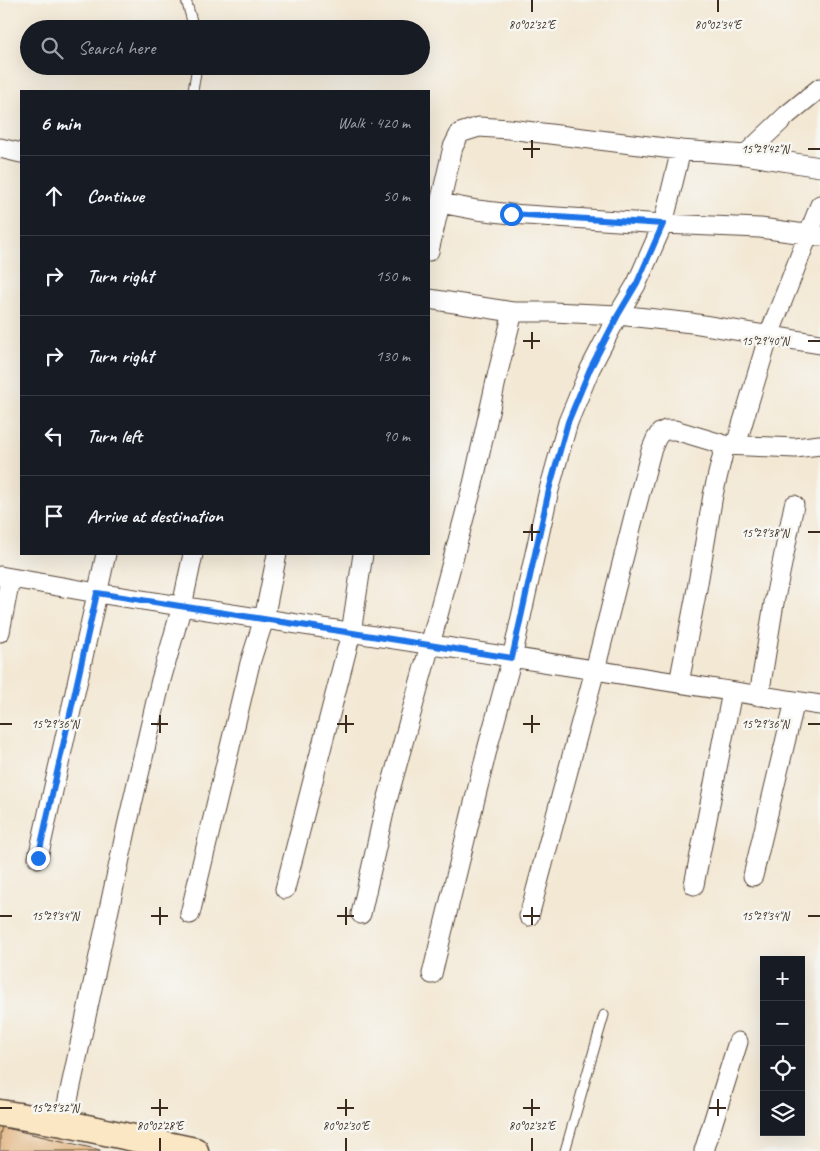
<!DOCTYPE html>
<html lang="en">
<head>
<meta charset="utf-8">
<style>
	:root { --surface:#171b24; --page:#20242c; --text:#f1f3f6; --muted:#9ea1a6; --line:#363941 }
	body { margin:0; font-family:Caveat,sans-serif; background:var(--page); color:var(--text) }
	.controls { position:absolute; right:15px; bottom:15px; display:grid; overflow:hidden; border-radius:0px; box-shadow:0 5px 20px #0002 }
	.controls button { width:45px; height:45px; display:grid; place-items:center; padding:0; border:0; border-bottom:1px solid var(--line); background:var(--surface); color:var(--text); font:25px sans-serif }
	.stop { position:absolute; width:15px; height:15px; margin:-11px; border:4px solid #1a73e8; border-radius:50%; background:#fff }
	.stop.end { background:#1a73e8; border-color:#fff; box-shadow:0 1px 5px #0008 }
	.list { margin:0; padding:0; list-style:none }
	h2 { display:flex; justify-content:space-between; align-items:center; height:65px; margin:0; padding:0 20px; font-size:21px }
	h2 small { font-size:16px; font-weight:400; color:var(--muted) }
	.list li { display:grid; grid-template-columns:32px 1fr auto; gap:15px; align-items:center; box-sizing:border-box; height:80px; padding:0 20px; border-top:1px solid var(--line) }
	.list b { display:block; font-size:19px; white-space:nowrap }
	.list em { font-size:16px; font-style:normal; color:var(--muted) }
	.icon { flex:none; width:28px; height:28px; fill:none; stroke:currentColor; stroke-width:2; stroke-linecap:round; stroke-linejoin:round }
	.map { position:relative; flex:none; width:820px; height:1151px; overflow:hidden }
	.search { position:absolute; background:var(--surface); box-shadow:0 5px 20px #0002; left:20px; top:20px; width:410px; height:55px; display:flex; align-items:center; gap:12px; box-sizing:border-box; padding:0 18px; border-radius:28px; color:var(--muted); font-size:19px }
	.panel { position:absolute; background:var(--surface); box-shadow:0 5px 20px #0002; left:20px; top:90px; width:410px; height:465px; border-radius:0px }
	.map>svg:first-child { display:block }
	.building { fill:#dca261 }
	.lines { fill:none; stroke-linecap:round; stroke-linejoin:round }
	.service-casing { stroke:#574639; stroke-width:11 }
	.minor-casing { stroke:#574639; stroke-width:21 }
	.secondary-casing { stroke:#574639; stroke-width:29 }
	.service { stroke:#fff; stroke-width:9 }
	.minor { stroke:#fff; stroke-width:19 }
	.secondary { stroke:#fbe7c3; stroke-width:26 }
	.route { stroke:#1a73e8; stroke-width:6 }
	.ticks { fill:none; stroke:#3b2a1e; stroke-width:2 }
	.ticks-label { font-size:12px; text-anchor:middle; fill:#3b2a1e; stroke:#f6f6f2; stroke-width:5; stroke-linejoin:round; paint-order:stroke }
</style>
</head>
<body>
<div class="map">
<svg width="820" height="1151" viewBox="0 0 820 1151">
	<rect width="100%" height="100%" fill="#f6f6f2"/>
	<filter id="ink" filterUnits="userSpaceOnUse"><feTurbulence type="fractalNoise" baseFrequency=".02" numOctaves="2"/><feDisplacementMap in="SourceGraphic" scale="10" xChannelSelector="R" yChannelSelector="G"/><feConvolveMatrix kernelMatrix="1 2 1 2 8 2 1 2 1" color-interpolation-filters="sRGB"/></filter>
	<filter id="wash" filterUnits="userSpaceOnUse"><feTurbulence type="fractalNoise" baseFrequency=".0096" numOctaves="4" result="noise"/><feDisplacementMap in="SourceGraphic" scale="20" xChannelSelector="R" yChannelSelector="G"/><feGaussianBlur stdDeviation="1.12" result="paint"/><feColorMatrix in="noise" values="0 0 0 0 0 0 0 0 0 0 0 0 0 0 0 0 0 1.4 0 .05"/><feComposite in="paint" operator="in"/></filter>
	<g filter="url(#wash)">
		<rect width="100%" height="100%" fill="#f3e8d4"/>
		<g id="blocks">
			<!-- building -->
			<path class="building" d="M2,1127L100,1150V1151H0V1134Z"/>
		</g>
	</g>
	<g filter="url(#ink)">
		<use href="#blocks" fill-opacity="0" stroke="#574639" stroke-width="1"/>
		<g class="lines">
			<defs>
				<path id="service" d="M186,0L192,21L193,29
					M193,91L197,66
					M565,1151L604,1015"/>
				<path id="minor" d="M0,148L21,153
					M745,155L787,115L820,88
					M440,203L477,210L511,214L663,224L760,228L820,236
					M429,251L453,147L460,133L479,127L509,129L681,150L745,155L820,167
					M429,299L513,312H552L618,315L692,323L820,344
					M736,445L769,335L820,205
					M0,576L97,593L820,705
					M0,632L10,579
					M679,683L697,589L713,495L725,445
					M759,696L774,603L794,505
					M38,858L106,554
					M753,876L795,701
					M694,885L732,692
					M285,889L351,633L363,554
					M190,914L250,663L264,619L277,554
					M361,914L385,808L430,645L473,484L498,372L513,312
					M529,916L595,670L635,512L651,451L656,439L660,433L666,430H675L725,445L795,448L820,445
					M432,974L488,746L512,658L549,490L568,422L590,369L618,315L637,283L663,224L681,150
					M63,1123L127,826L161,680L182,606L193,554
					M704,1151L738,1042"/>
				<path id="secondary" d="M0,1113L63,1123L195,1151"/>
			</defs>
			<!-- service casing -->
			<use href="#service" class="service-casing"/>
			<!-- minor casing -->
			<use href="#minor" class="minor-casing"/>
			<!-- secondary casing -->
			<use href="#secondary" class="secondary-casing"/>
			<!-- service -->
			<use href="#service" class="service"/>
			<!-- minor -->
			<use href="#minor" class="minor"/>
			<!-- secondary -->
			<use href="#secondary" class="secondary"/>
		</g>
	</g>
	<g class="lines" filter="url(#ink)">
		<!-- route -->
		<path class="route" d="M38,858L97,593L512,658L549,490L568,422L590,369L618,315L637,283L663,224L511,214"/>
	</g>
	<!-- ticks -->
	<path class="ticks" d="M532,0V12M718,0V12M532,140V158M523,149H540M808,149H820M532,332V349M523,341H540M808,341H820M532,524V541M523,532H540M808,532H820M160,715V733M346,715V733M532,715V733M0,724H12M151,724H168M337,724H354M523,724H540M808,724H820M160,907V925M346,907V925M532,907V925M0,916H12M151,916H168M337,916H354M523,916H540M808,916H820M160,1099V1116M346,1099V1116M532,1099V1116M718,1099V1116M0,1108H12M151,1108H168M337,1108H354M523,1108H540M709,1108H726M160,1138V1151M346,1138V1151M532,1138V1151"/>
	<g class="ticks-label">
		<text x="532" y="29">80°02'32"E</text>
		<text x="718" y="29">80°02'34"E</text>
		<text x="765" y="153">15°29'42"N</text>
		<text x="765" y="345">15°29'40"N</text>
		<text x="765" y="537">15°29'38"N</text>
		<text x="55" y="728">15°29'36"N</text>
		<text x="765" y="728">15°29'36"N</text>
		<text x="55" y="920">15°29'34"N</text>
		<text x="765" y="920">15°29'34"N</text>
		<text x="55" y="1112">15°29'32"N</text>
		<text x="160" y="1130">80°02'28"E</text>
		<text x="346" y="1130">80°02'30"E</text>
		<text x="532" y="1130">80°02'32"E</text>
	</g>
</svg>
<div class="controls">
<button>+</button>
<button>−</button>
<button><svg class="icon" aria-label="locate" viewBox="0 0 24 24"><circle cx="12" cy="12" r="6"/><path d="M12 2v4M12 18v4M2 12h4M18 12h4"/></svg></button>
<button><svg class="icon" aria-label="layers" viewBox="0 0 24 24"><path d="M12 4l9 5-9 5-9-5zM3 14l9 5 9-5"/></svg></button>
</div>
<div class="stop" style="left:511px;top:214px"></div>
<div class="stop end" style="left:38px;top:858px"></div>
<div class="search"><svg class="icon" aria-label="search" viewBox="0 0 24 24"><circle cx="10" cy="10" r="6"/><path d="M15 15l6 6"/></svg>Search here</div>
<section class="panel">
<h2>6 min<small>Walk · 420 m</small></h2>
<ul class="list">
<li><svg class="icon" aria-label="ahead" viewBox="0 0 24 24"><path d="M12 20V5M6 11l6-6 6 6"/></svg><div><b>Continue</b></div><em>50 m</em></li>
<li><svg class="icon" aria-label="right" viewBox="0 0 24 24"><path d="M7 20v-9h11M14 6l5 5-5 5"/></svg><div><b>Turn right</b></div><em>150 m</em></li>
<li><svg class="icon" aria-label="right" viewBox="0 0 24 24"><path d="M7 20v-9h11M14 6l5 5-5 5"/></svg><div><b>Turn right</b></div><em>130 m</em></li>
<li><svg class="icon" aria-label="left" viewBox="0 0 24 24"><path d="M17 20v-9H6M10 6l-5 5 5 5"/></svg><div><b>Turn left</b></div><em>90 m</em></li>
<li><svg class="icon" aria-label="arrive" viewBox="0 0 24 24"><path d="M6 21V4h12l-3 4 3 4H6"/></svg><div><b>Arrive at destination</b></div></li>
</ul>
</section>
</div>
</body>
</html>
